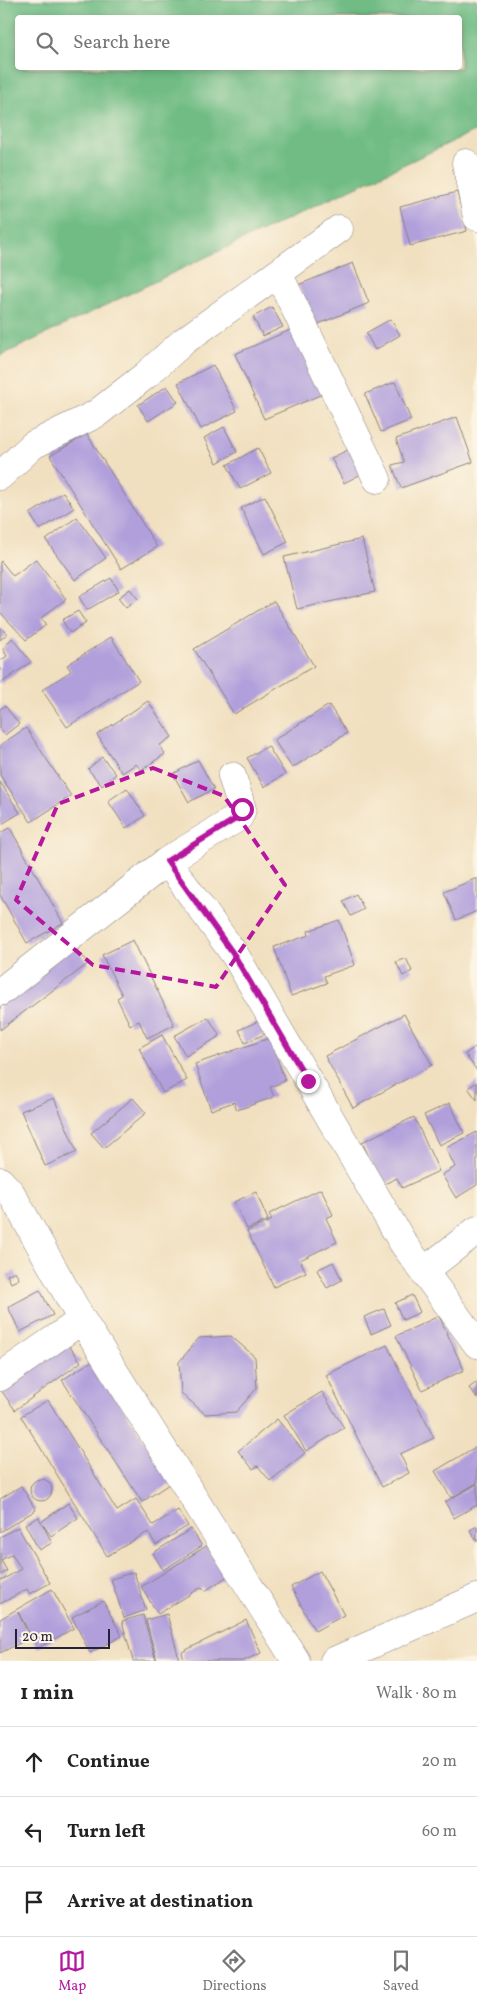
<!DOCTYPE html>
<html lang="en">
<head>
<meta charset="utf-8">
<style>
	:root { --surface:#fff; --page:#f6f6f6; --text:#222; --muted:#767676; --line:#e0e0e0; --accent:#b5179e }
	body { margin:0; font-family:Vollkorn,serif; background:var(--page); color:var(--text) }
	.scale { position:absolute; left:15px; bottom:12px; width:95px; box-sizing:border-box; padding-left:5px; border:2px solid #22223b; border-top:0; font-size:14px; line-height:18px; white-space:nowrap; color:#22223b; -webkit-text-stroke:4px #fcf5e5; paint-order:stroke }
	.stop { position:absolute; width:15px; height:15px; margin:-11px; border:4px solid #b5179e; border-radius:50%; background:#fff }
	.stop.end { background:#b5179e; border-color:#fff; box-shadow:0 1px 5px #0008 }
	.list { margin:0; padding:0; list-style:none }
	h2 { display:flex; justify-content:space-between; align-items:center; height:65px; margin:0; padding:0 20px; font-size:21px }
	h2 small { font-size:16px; font-weight:400; color:var(--muted) }
	.list li { display:grid; grid-template-columns:32px 1fr auto; gap:15px; align-items:center; box-sizing:border-box; height:70px; padding:0 20px; border-top:1px solid var(--line) }
	.list b { display:block; font-size:19px; white-space:nowrap }
	.list em { font-size:16px; font-style:normal; color:var(--muted) }
	.icon { flex:none; width:28px; height:28px; fill:none; stroke:currentColor; stroke-width:2; stroke-linecap:round; stroke-linejoin:round }
	.map { position:relative; flex:none; width:477px; height:1661px; overflow:hidden }
	.search { position:absolute; background:var(--surface); box-shadow:0 2px 8px #0003; left:15px; right:15px; top:15px; height:55px; display:flex; align-items:center; gap:12px; box-sizing:border-box; padding:0 18px; border-radius:5px; color:var(--muted); font-size:19px }
	.sheet { height:275px; background:var(--surface) }
	nav { display:flex; justify-content:space-around; align-items:center; box-sizing:border-box; height:70px; border-top:1px solid var(--line); background:var(--surface); font-size:14px; color:var(--muted) }
	nav a { display:grid; justify-items:center; gap:2px }
	nav .on { color:var(--accent) }
	.map>svg:first-child { display:block }
	.forest { fill:#6fbc84; stroke:#486f60; fill-rule:evenodd }
	.building { fill:#b19fdc }
	.lines { fill:none; stroke-linecap:round; stroke-linejoin:round }
	.minor-casing { stroke:#8a817e; stroke-width:29 }
	.minor { stroke:#fff; stroke-width:28 }
	.route { stroke:#b5179e; stroke-width:6 }
	.marked { fill:none; stroke:#b5179e; stroke-width:4; stroke-dasharray:10 6; stroke-linejoin:round }
</style>
</head>
<body>
<div class="map">
<svg width="477" height="1661" viewBox="0 0 477 1661">
	<rect width="100%" height="100%" fill="#fcf5e5"/>
	<filter id="ink" filterUnits="userSpaceOnUse"><feTurbulence type="fractalNoise" baseFrequency=".02" numOctaves="2"/><feDisplacementMap in="SourceGraphic" scale="10" xChannelSelector="R" yChannelSelector="G"/><feConvolveMatrix kernelMatrix="1 2 1 2 8 2 1 2 1" color-interpolation-filters="sRGB"/></filter>
	<filter id="wash" filterUnits="userSpaceOnUse"><feTurbulence type="fractalNoise" baseFrequency=".0096" numOctaves="4" result="noise"/><feDisplacementMap in="SourceGraphic" scale="20" xChannelSelector="R" yChannelSelector="G"/><feGaussianBlur stdDeviation="1.12" result="paint"/><feColorMatrix in="noise" values="0 0 0 0 0 0 0 0 0 0 0 0 0 0 0 0 0 1.4 0 .05"/><feComposite in="paint" operator="in"/></filter>
	<g filter="url(#wash)">
		<rect width="100%" height="100%" fill="#f1e0c0"/>
		<!-- forest -->
		<path class="forest" d="M0,0H477V130L183,268L0,356ZM18,18H460V68H18Z"/>
		<g id="blocks">
			<!-- building -->
			<path class="building" d="M457,192L467,231L410,246L400,207Z
				M353,263L369,303L316,325L298,285Z
				M272,307L283,327L263,336L253,317Z
				M391,319L400,335L375,350L366,333Z
				M297,327L327,392L264,419L235,354Z
				M213,365L237,411L201,429L178,383Z
				M395,382L411,420L381,432L365,394Z
				M167,386L178,402L148,421L138,405Z
				M457,417L473,462L401,488L392,465L404,462L396,439Z
				M224,427L237,452L217,463L204,438Z
				M87,434L157,547L121,569L50,456Z
				M258,448L271,473L240,489L227,465Z
				M352,448L365,472L344,483L331,458Z
				M63,492L74,508L40,530L30,514Z
				M265,496L288,542L264,554L241,508Z
				M77,517L106,558L75,580L46,540Z
				M362,539L375,592L297,609L284,557Z
				M36,559L66,599L41,618L46,625L26,640L0,612V562L1,561L13,576Z
				M111,578L119,591L87,610L79,597Z
				M130,589L138,599L126,608L118,598Z
				M274,601L314,666L234,714L194,649Z
				M78,611L86,623L70,633L62,620Z
				M0,627L7,634L0,640Z
				M111,637L139,681L67,727L42,690L71,671L67,665Z
				M12,638L31,662L0,684V661L7,656L3,649Z
				M148,701L172,737L160,745L165,754L141,770L136,764L122,773L97,735Z
				M329,705L347,733L292,768L274,740Z
				M5,706L19,724L5,735L0,729V709Z
				M26,728L71,796L31,822L0,775V745Z
				M268,746L285,774L264,787L247,758Z
				M102,757L116,774L102,786L88,769Z
				M198,760L214,789L189,802L173,774Z
				M0,782L20,813L0,825Z
				M127,788L145,816L126,828L108,801Z
				M10,828L63,923L27,943L0,895V833Z
				M477,878V911L456,920L444,892Z
				M356,894L364,909L351,916L343,901Z
				M339,920L355,965L324,976L327,983L291,996L274,947L309,935L308,931Z
				M133,940L174,1025L147,1038L139,1021L130,1025L117,998L122,995L102,955Z
				M70,942L89,963L0,1030V1002Z
				M406,958L412,971L403,976L396,962Z
				M404,1014L432,1065L353,1108L325,1056Z
				M208,1017L220,1036L186,1056L174,1036Z
				M263,1019L269,1032L245,1043L239,1030Z
				M162,1035L187,1080L163,1093L139,1048Z
				M270,1038L285,1081L270,1087L274,1097L237,1110L234,1102L211,1110L195,1064Z
				M477,1046V1071L465,1054Z
				M477,1082V1100L468,1088Z
				M54,1098L77,1152L45,1166L21,1111Z
				M133,1098L146,1113L104,1148L91,1133Z
				M450,1103L464,1133L439,1145L424,1115Z
				M414,1117L439,1171L402,1188L397,1178L382,1185L362,1142Z
				M477,1132V1185L456,1198L442,1175L455,1167L446,1148Z
				M321,1189L333,1215L326,1218L337,1242L300,1260L306,1272L274,1287L247,1231L272,1220L269,1214Z
				M256,1192L268,1220L247,1229L234,1202Z
				M333,1262L342,1280L327,1288L317,1270Z
				M15,1271L19,1279L11,1283L7,1275Z
				M40,1290L53,1315L20,1332L8,1307Z
				M412,1295L420,1312L403,1320L395,1303Z
				M384,1309L391,1325L371,1334L364,1317Z
				M439,1316L464,1370L422,1390L396,1336Z
				M231,1336L255,1357L257,1388L236,1412L205,1414L181,1393L179,1362L199,1338Z
				M67,1343L81,1362L15,1410L1,1390Z
				M387,1345L434,1438L400,1454L409,1473L382,1487L326,1375Z
				M92,1361L172,1482L142,1502L62,1380Z
				M477,1382V1398L469,1388Z
				M322,1392L344,1428L306,1451L284,1415Z
				M48,1400L117,1511L136,1499L153,1525L178,1510L188,1526L156,1545L148,1532L107,1556L21,1416Z
				M277,1419L305,1453L270,1481L258,1466L253,1469L238,1451Z
				M477,1446V1483L451,1498L435,1471Z
				M30 1490a11 11 0 1 1 22 0a11 11 0 1 1-22 0Z
				M477,1484V1505L454,1518L445,1502Z
				M21,1486L36,1510L0,1532V1499Z
				M68,1503L78,1518L51,1536L42,1523L52,1543L39,1550L25,1524L39,1517L41,1522Z
				M477,1526V1542L470,1530Z
				M18,1527L50,1583L30,1594L27,1589L0,1604V1581L21,1569L12,1554L1,1560L7,1571L0,1575V1537Z
				M191,1529L202,1546L163,1570L153,1553Z
				M208,1545L228,1576L205,1591L202,1587L158,1614L141,1587Z
				M320,1571L344,1615L315,1631L291,1587Z
				M134,1572L146,1610L124,1618L111,1579Z
				M52,1589L74,1628L38,1648L18,1612L30,1638L0,1653V1619Z
				M103,1601L122,1636L90,1653L72,1617Z
				M167,1614L177,1651L179,1661H157L146,1620Z
				M143,1615L156,1661H133L122,1621Z
				M246,1620L261,1653L243,1661H184L182,1652Z"/>
		</g>
	</g>
	<g filter="url(#ink)">
		<use href="#blocks" fill-opacity="0" stroke="#8a817e" stroke-width="1"/>
		<g class="lines">
			<defs>
				<path id="minor" d="M466,163L477,217
					M278,273L377,479
					M0,476L33,445L96,414L146,375L184,341L339,229
					M167,861L235,955L403,1243L477,1344
					M0,992L167,861L239,817L242,809L232,776
					M0,1181L11,1193L82,1320L296,1661
					M424,1271L477,1230
					M0,1377L82,1320
					M334,1661L477,1598"/>
			</defs>
			<!-- minor casing -->
			<use href="#minor" class="minor-casing"/>
			<!-- minor -->
			<use href="#minor" class="minor"/>
		</g>
	</g>
	<g class="lines" filter="url(#ink)">
		<!-- route -->
		<path class="route" d="M242,809L239,817L167,861L234,955L308,1081"/>
	</g>
	<!-- marked area -->
	<path class="marked" d="M153,768L224,796L285,885L216,987L93,965L16,900L58,804Z"/>
</svg>
<div class="scale">20 m</div>
<div class="stop" style="left:242px;top:809px"></div>
<div class="stop end" style="left:308px;top:1081px"></div>
<div class="search"><svg class="icon" aria-label="search" viewBox="0 0 24 24"><circle cx="10" cy="10" r="6"/><path d="M15 15l6 6"/></svg>Search here</div>
</div>
<section class="sheet">
<h2>1 min<small>Walk · 80 m</small></h2>
<ul class="list">
<li><svg class="icon" aria-label="ahead" viewBox="0 0 24 24"><path d="M12 20V5M6 11l6-6 6 6"/></svg><div><b>Continue</b></div><em>20 m</em></li>
<li><svg class="icon" aria-label="left" viewBox="0 0 24 24"><path d="M17 20v-9H6M10 6l-5 5 5 5"/></svg><div><b>Turn left</b></div><em>60 m</em></li>
<li><svg class="icon" aria-label="arrive" viewBox="0 0 24 24"><path d="M6 21V4h12l-3 4 3 4H6"/></svg><div><b>Arrive at destination</b></div></li>
</ul>
</section>
<nav>
<a class="on"><svg class="icon" aria-label="map" viewBox="0 0 24 24"><path d="M3 6l6-2 6 2 6-2v14l-6 2-6-2-6 2zM9 4v14M15 6v14"/></svg>Map</a>
<a><svg class="icon" aria-label="directions" viewBox="0 0 24 24"><path d="M12 3l9 9-9 9-9-9zM9 14v-3h6M13 9l2 2-2 2"/></svg>Directions</a>
<a><svg class="icon" aria-label="saved" viewBox="0 0 24 24"><path d="M7 4h10v16l-5-4-5 4z"/></svg>Saved</a>
</nav>
</body>
</html>
